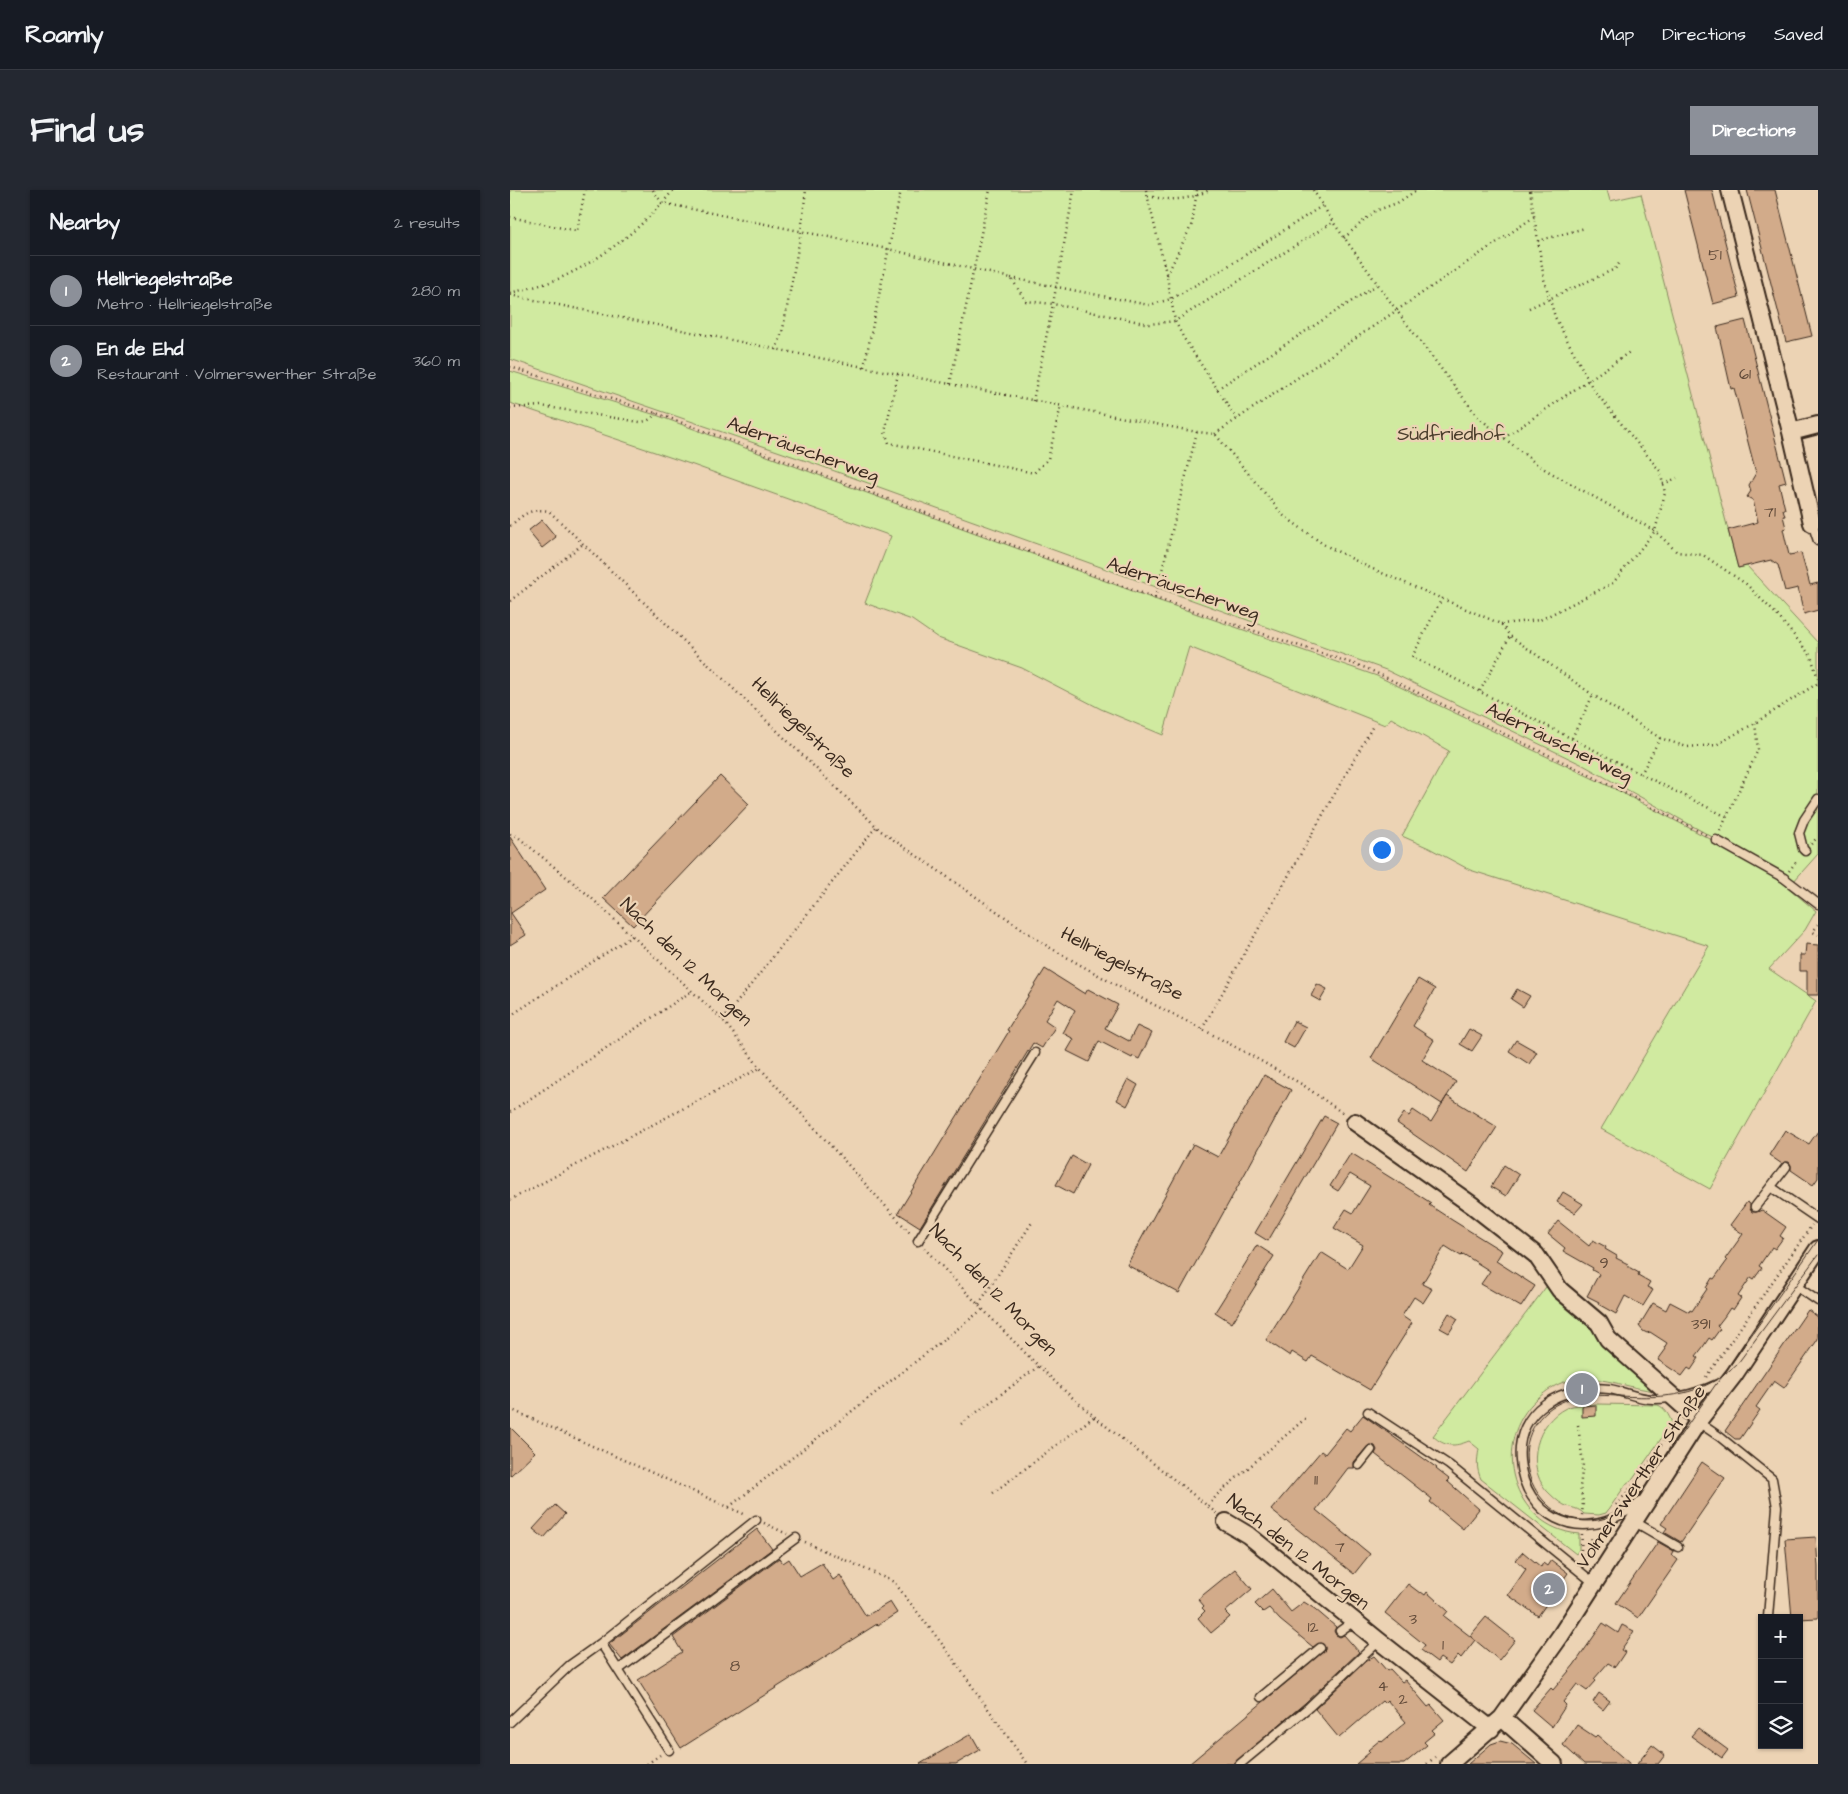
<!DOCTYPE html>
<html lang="en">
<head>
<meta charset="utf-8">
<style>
	:root { --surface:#171b24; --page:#242831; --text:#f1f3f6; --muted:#9ea1a6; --line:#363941; --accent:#8c9099 }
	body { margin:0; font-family:"Architects Daughter",sans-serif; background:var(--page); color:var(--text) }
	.controls { position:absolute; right:15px; bottom:15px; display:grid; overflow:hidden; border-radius:0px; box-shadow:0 1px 4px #0004 }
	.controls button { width:45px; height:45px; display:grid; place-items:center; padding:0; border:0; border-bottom:1px solid var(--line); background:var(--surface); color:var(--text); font:25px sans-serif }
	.you { position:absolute; left:871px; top:659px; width:18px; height:18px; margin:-12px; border:4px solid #fff; border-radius:50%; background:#1a73e8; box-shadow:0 0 0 8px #1a73e833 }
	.badge { display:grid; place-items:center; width:32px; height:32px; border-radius:50%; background:var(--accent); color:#fff; font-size:16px; font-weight:700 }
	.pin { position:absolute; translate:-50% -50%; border:2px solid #fff; box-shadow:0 1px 5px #0006 }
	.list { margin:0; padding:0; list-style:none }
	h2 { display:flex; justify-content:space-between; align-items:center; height:65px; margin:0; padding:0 20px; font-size:21px }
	h2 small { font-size:16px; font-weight:400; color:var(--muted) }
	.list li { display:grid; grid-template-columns:32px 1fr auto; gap:15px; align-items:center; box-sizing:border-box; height:70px; padding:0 20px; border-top:1px solid var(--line) }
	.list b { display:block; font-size:19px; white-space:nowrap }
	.list p { margin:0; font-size:16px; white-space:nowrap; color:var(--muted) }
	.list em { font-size:16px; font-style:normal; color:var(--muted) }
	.icon { flex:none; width:28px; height:28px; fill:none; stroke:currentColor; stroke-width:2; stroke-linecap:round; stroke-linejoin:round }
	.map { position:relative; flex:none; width:1308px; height:1574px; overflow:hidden; border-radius:0px }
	header { display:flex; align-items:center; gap:30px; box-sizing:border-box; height:70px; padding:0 25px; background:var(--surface); border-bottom:1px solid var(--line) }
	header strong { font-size:24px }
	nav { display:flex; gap:28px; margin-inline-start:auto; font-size:18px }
	.intro { display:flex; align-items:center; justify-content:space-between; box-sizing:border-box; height:120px; padding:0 30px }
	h1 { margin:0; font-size:35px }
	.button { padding:12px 22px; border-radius:0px; background:var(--accent); color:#fff; font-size:18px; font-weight:700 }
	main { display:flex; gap:30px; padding:0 30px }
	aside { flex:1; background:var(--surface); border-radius:0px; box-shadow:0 1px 4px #0004 }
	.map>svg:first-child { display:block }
	.green { fill:#d0eaa0; stroke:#868a5f }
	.building { fill:#d2ab8a; stroke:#3b2a1e }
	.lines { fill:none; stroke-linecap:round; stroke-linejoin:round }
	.service-casing { stroke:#3b2a1e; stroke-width:11 }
	.minor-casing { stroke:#3b2a1e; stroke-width:20 }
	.path { stroke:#3b2a1e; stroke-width:2.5; stroke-dasharray:1 4; stroke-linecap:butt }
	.service { stroke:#ecd3b4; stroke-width:8 }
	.minor { stroke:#ecd3b4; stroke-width:16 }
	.tram { stroke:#3b2a1e; stroke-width:1 }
	.labels { text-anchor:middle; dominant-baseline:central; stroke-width:4.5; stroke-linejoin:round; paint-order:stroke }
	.number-label { font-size:16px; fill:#614a39 }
	.park-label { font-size:19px; fill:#4a3d2b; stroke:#ecd3b4 }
	.street-label { font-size:19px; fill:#3b2a1e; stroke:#ecd3b4 }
</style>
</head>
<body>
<header>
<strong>Roamly</strong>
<nav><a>Map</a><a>Directions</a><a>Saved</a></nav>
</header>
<div class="intro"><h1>Find us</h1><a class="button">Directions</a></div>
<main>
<aside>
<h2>Nearby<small>2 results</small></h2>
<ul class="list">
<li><span class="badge">1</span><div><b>Hellriegelstraße</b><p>Metro · Hellriegelstraße</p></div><em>280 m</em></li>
<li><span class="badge">2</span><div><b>En de Ehd</b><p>Restaurant · Volmerswerther Straße</p></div><em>360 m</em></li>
</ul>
</aside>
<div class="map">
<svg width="1308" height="1574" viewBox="0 0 1308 1574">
	<rect width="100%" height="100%" fill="#ecd3b4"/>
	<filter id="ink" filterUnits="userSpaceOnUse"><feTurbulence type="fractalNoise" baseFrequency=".02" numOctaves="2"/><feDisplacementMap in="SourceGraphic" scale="10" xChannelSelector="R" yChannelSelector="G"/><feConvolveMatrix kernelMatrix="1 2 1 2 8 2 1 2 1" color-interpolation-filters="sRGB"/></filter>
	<g filter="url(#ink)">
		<!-- green -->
		<path class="green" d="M0,0H1097L1100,11L1131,4L1228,378L1237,376L1308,453V664L1283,692L1073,575L876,480L308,275L0,169Z
			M0,181L146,225L644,409L867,486L1103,598L1204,651L1269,690L1306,721L1295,740L1259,779L1306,811L1200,999L1091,939L1199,756L960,680L919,658L892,646L939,561L881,528L875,535L679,457L653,545L591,519L512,478L428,448L402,430L355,413L381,346L183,275L0,213Z
			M1036,1097L1148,1201C1117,1199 1089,1183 1057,1191C1046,1194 1036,1201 1028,1208C978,1252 1002,1338 1069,1344V1360L1066,1364L971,1289C966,1278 967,1271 969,1259L959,1251C944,1257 935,1257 923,1246Z
			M1086,1214L1148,1215C1155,1218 1159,1225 1162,1233L1123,1289L1117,1293L1096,1323L1089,1325L1074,1324C1069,1318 1061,1318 1054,1315C1048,1312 1041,1305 1036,1300C1015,1274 1027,1232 1056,1218C1066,1214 1076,1215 1086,1214Z"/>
		<!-- building -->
		<path class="building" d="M1174,0H1202L1229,107L1203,114Z
			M1237,0H1265L1302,146L1276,152Z
			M1235,130L1276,292L1269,294L1275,319H1273L1275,326H1273L1276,338L1273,339L1279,365L1291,363L1300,395L1308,393V420L1294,424L1288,398L1275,401L1268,375L1261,370L1228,378L1218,340L1248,332L1243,310L1237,307L1241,301L1239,295L1246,283L1224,198L1221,199L1207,137Z
			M32,330L46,347L32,358L18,341Z
			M210,586L239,614L123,736L93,708Z
			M0,647L35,700L1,723L16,745L0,755Z
			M1296,754L1308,755V805H1297V781H1290V765H1295Z
			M535,779L575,804L578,799L608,815L595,838L619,851L627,836L642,843L629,869L623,866L622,868L589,851L579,872L557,861L564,849L553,843L565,820L548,809L535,830L545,837L532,858L523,853L410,1037L388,1023L499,841L497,840Z
			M908,789L925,799L903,836L924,850L912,870L946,892L937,906L987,937L958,982L887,933L894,923L899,926L903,920L921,932L937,906L932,914L861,868Z
			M807,794L817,799L810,811L801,806Z
			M1007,799L1020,806L1013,817L1001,809Z
			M784,831L796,837L784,858L773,852Z
			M959,839L972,846L962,861L950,854Z
			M1006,850L1027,862L1019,874L999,861Z
			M754,885L781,900L669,1103L617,1075L683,954L708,967Z
			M618,889L628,895L617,916L607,910Z
			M814,926L827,933L758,1051L745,1043Z
			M1275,940L1299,954L1308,941V988L1303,995L1281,980V975L1279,972H1274L1272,974L1259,965Z
			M841,963L907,1004L921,1013L919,1015L942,1030L992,1061L986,1071L1025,1096L1011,1117L971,1094L980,1081L953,1064L951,1066L935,1056L912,1094L922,1099L913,1113L904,1107L892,1126L902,1133L860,1200L802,1166L798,1172L782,1162L780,1166L756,1150L811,1062L838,1079L853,1055L824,1038L836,1019L843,1023L860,996L840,984L828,1001L820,996Z
			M562,966L578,975L563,1004L546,995Z
			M994,975L1009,985L996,1006L981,997Z
			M1053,1002L1073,1014L1065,1023L1047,1012Z
			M1237,1012L1240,1014V1019L1242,1022H1247L1252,1020L1276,1037L1270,1046L1273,1048L1265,1059L1262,1057L1249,1076L1252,1078L1244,1089L1241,1087L1228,1106L1231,1108L1223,1120L1220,1118L1214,1127L1207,1136L1210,1139L1202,1150L1199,1148L1193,1157L1186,1166L1189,1168L1181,1180L1178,1178L1172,1186L1148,1170L1156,1159L1154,1158L1157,1153L1140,1142L1137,1143L1133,1141L1129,1136L1143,1113L1156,1120L1160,1112L1179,1122L1180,1120L1182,1121L1197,1099L1196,1098L1202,1088L1204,1089L1217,1071L1215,1069L1233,1044L1220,1035Z
			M1048,1031L1079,1056L1083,1050L1096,1057L1095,1059L1107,1066L1106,1068L1118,1074L1117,1076L1129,1083L1128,1085L1140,1092L1137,1097L1143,1100L1133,1116L1115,1106L1106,1124L1088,1114L1089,1112L1077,1106L1089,1084L1082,1080L1083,1078L1053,1061L1055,1058L1038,1044Z
			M747,1055L764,1066L722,1133L705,1122Z
			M1298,1120L1308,1127V1149L1274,1198L1264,1191L1246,1217L1250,1220L1230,1249H1225L1215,1241Z
			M939,1123L948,1129L939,1143L930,1138Z
			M1086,1215V1226L1072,1227V1216Z
			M853,1225L927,1278L926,1279L939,1289L937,1291L969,1319L953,1339L920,1312L922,1309L865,1264L867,1260L865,1256L859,1255L844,1272V1278H838L806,1320L860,1364L844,1384L777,1331L776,1332L761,1320L811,1261L815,1264L836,1238L840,1241Z
			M0,1237L25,1262L0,1286Z
			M1192,1272L1215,1288L1171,1352L1154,1342L1157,1338L1151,1334Z
			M45,1315L55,1324L34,1348L23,1339Z
			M247,1339L262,1359L112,1470L99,1454Z
			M1306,1347L1308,1377V1428L1289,1429V1428H1282L1275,1349Z
			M1148,1352L1164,1361L1162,1365L1168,1370L1128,1428L1106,1413Z
			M1013,1362L1031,1377L1033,1373L1037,1376L1041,1370L1058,1383L1028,1426L998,1405L1016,1379L1006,1370Z
			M269,1368L273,1373L279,1369L290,1386L312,1373L323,1390L330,1385L356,1426L380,1412L387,1423L368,1435L367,1434L171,1558L128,1490L172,1462L163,1447Z
			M725,1379L742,1399L715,1422L720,1427L701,1443L688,1428L695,1421L692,1418L694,1416L688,1409Z
			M898,1394L910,1403L911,1402L915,1405L917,1402L938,1421L934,1426L965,1450L951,1468L948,1465L940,1475L930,1468L927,1472L911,1460L915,1455L875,1423Z
			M762,1399L781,1422L794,1412L805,1419L826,1437L824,1441L826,1445L830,1447L834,1445L849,1462L795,1513L723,1574H679L815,1460V1457L811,1453L803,1457L770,1430L759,1418L753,1422L745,1414Z
			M976,1427L1005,1450L989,1470L960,1446Z
			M1093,1433L1108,1443L1112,1435L1124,1441L1111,1460L1115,1462L1105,1477L1098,1473L1084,1489L1086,1491L1077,1501L1067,1494L1053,1512L1056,1515L1042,1537L1022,1520L1041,1498L1043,1500L1064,1475Z
			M864,1466L877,1481L880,1479L892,1492L895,1490L918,1517L921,1515L934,1530L922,1540L925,1543L914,1552L917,1555L894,1574H846L860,1562L858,1560L870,1550L872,1552L896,1532L877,1510L874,1513L872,1511L829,1548L805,1519L856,1471Z
			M1089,1503L1100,1511L1093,1520L1083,1512Z
			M1067,1535L1085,1547L1087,1545L1120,1574H1074L1053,1555Z
			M1188,1538L1218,1560L1212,1568L1181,1546Z
			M461,1544L470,1560L446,1574H410Z
			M990,1551L1002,1554L1026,1574H958L981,1554Z
			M1142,1555L1155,1565L1148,1574H1127Z"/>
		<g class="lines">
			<defs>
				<path id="service" d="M1302,333L1308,351
					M1206,650L1274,688L1308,714
					M1295,661L1293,659L1289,643L1294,630L1308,609
					M1261,997L1308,1029
					M1245,1017L1276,977
					M408,1051L525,863
					M1283,1094L1308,1111
					M858,1222L939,1275L1084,1393
					M1188,1232L1210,1247L1262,1289L1267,1317L1258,1427
					M849,1275L861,1260
					M1131,1311C1126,1317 1119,1320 1112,1324C1066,1351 1015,1326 1010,1271C1005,1219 1053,1194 1099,1199C1113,1201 1128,1209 1143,1209C1169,1209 1193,1202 1216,1190
					M1125,1332L1168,1357
					M830,1441L844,1431
					M91,1453L246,1330
					M108,1480L286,1348
					M751,1507L810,1458
					M0,1532L60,1475L91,1453L159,1560
					M730,1574L799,1517L869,1451"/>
				<path id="minor" d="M1220,0L1281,242
					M1302,333L1281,242L1308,235
					M845,932L962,1015L1026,1065L1050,1100L1089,1133L1098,1149L1189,1230
					M716,1332L738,1345L869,1451L981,1539
					M992,1528L1044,1574
					M939,1574L992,1528L1051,1445L1189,1230L1224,1185L1308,1059"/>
			</defs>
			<!-- service casing -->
			<use href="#service" class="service-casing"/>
			<!-- minor casing -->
			<use href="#minor" class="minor-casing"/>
			<!-- path -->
			<path class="path" d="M143,0L152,13L378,59L501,88L516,111L543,114L639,134L665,131L823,32
				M636,0L657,87L665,131L673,147L727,229
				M803,0L823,32L887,121L968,227L1029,276L1145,341L1167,362L1193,365L1236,394L1267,425L1301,466L1308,489
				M638,6C660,11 678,11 699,0
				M0,27L67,41L75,0
				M834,48L865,21L887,13L907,0
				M1028,51L1075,38
				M657,85L682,34L687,0
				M501,88L639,115L661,109L707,83L812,16
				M0,103C16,99 33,95 48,89C88,72 137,35 163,0
				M0,105L388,184L687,242L705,244L774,326L813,354L858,377L991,434L1000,446L1083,505L1150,548L1177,557L1206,555L1245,533L1308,493
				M1019,118L1105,79L1111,71
				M266,160L273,139L291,42L296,0
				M0,177L146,223L645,408L856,478L1070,580L1198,646
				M354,177L391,0
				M388,184L375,242L379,253L524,283L538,269L551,216
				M440,194L480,0
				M707,199L868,94
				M523,211L543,114L564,0
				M0,218L31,216L130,232C138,231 141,230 146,223
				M705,244L1024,27
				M994,248L1121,161
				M1153,294L1167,288
				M0,336C14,324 20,318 39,321L371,641L537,756L613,799L692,839L742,866L793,895L834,924
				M645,408L687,242
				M932,408L902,467L1131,584
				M0,411L73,354
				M991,434L1030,430L1103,393L1145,341L1155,303L1150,281L1083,199L1045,127L1034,89L1020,0
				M970,501L1000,446
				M1062,548L1083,505
				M1150,548L1131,584L1217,627
				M1210,641L1248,560L1245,533
				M0,644L8,647L77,704L213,830L250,878L400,1043
				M1301,654L1308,647
				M1279,681L1288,669
				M1308,734L1303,742L1308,745
				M0,826L122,746
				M213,830L366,637
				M692,839L864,534
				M0,922L182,801
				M0,1010L250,878
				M414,1058C455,1100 494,1143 536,1183C588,1234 649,1276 706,1323
				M469,1114L523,1031
				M1196,1187L1302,1035
				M0,1219L236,1325
				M451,1234L529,1176
				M1068,1235L1073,1274L1070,1297L1073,1312L1072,1326
				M483,1303L585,1226
				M1106,1315L1127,1291L1167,1231
				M698,1316L708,1304L797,1227
				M219,1317L473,1119
				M254,1333L277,1344
				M1072,1344L1071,1360L1074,1369
				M295,1352L384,1392L436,1459L517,1574
				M1074,1368L1083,1345
				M137,1574L150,1565
				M917,1574L925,1567"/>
			<!-- service -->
			<use href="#service" class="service"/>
			<!-- minor -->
			<use href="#minor" class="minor"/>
			<!-- tram -->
			<path class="tram" d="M1308,1050L1212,1187L1206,1194L1132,1301C1128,1306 1124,1311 1120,1316C1113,1322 1104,1325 1096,1328C1033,1348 987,1262 1038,1220C1048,1212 1061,1208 1073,1205C1133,1205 1180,1218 1228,1173L1308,1065"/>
		</g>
	</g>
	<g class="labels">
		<!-- number labels -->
		<g class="number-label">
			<text x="1205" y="65">51</text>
			<text x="1235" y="184">61</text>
			<text x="1260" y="322">71</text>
			<text x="1094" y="1073">9</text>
			<text x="1191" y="1134">391</text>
			<text x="806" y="1290">11</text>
			<text x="830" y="1357">7</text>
			<text x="903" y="1429">3</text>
			<text x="803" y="1437">12</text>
			<text x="933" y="1455">1</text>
			<text x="225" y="1476">8</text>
			<text x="873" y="1496">4</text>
			<text x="893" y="1509">2</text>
		</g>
		<!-- park labels -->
		<g class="park-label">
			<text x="941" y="244">Südfriedhof</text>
		</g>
		<!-- street labels -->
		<g class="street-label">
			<text transform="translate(293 260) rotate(20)">Aderräuscherweg</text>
			<text transform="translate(673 399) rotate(19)">Aderräuscherweg</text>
			<text transform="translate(293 538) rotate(44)">Hellriegelstraße</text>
			<text transform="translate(1049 553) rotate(26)">Aderräuscherweg</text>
			<text transform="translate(176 772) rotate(44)">Nach den 12 Morgen</text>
			<text transform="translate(612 774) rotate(28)">Hellriegelstraße</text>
			<text transform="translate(483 1100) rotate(46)">Nach den 12 Morgen</text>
			<text transform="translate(1131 1287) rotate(-56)">Volmerswerther Straße</text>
			<text transform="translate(788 1362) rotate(38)">Nach den 12 Morgen</text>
		</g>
	</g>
</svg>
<div class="controls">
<button>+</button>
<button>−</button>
<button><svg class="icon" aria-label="layers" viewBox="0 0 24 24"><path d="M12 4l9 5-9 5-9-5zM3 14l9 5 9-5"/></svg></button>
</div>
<div class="you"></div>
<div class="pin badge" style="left:1072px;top:1199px">1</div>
<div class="pin badge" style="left:1039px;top:1399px">2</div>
</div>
</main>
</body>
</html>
